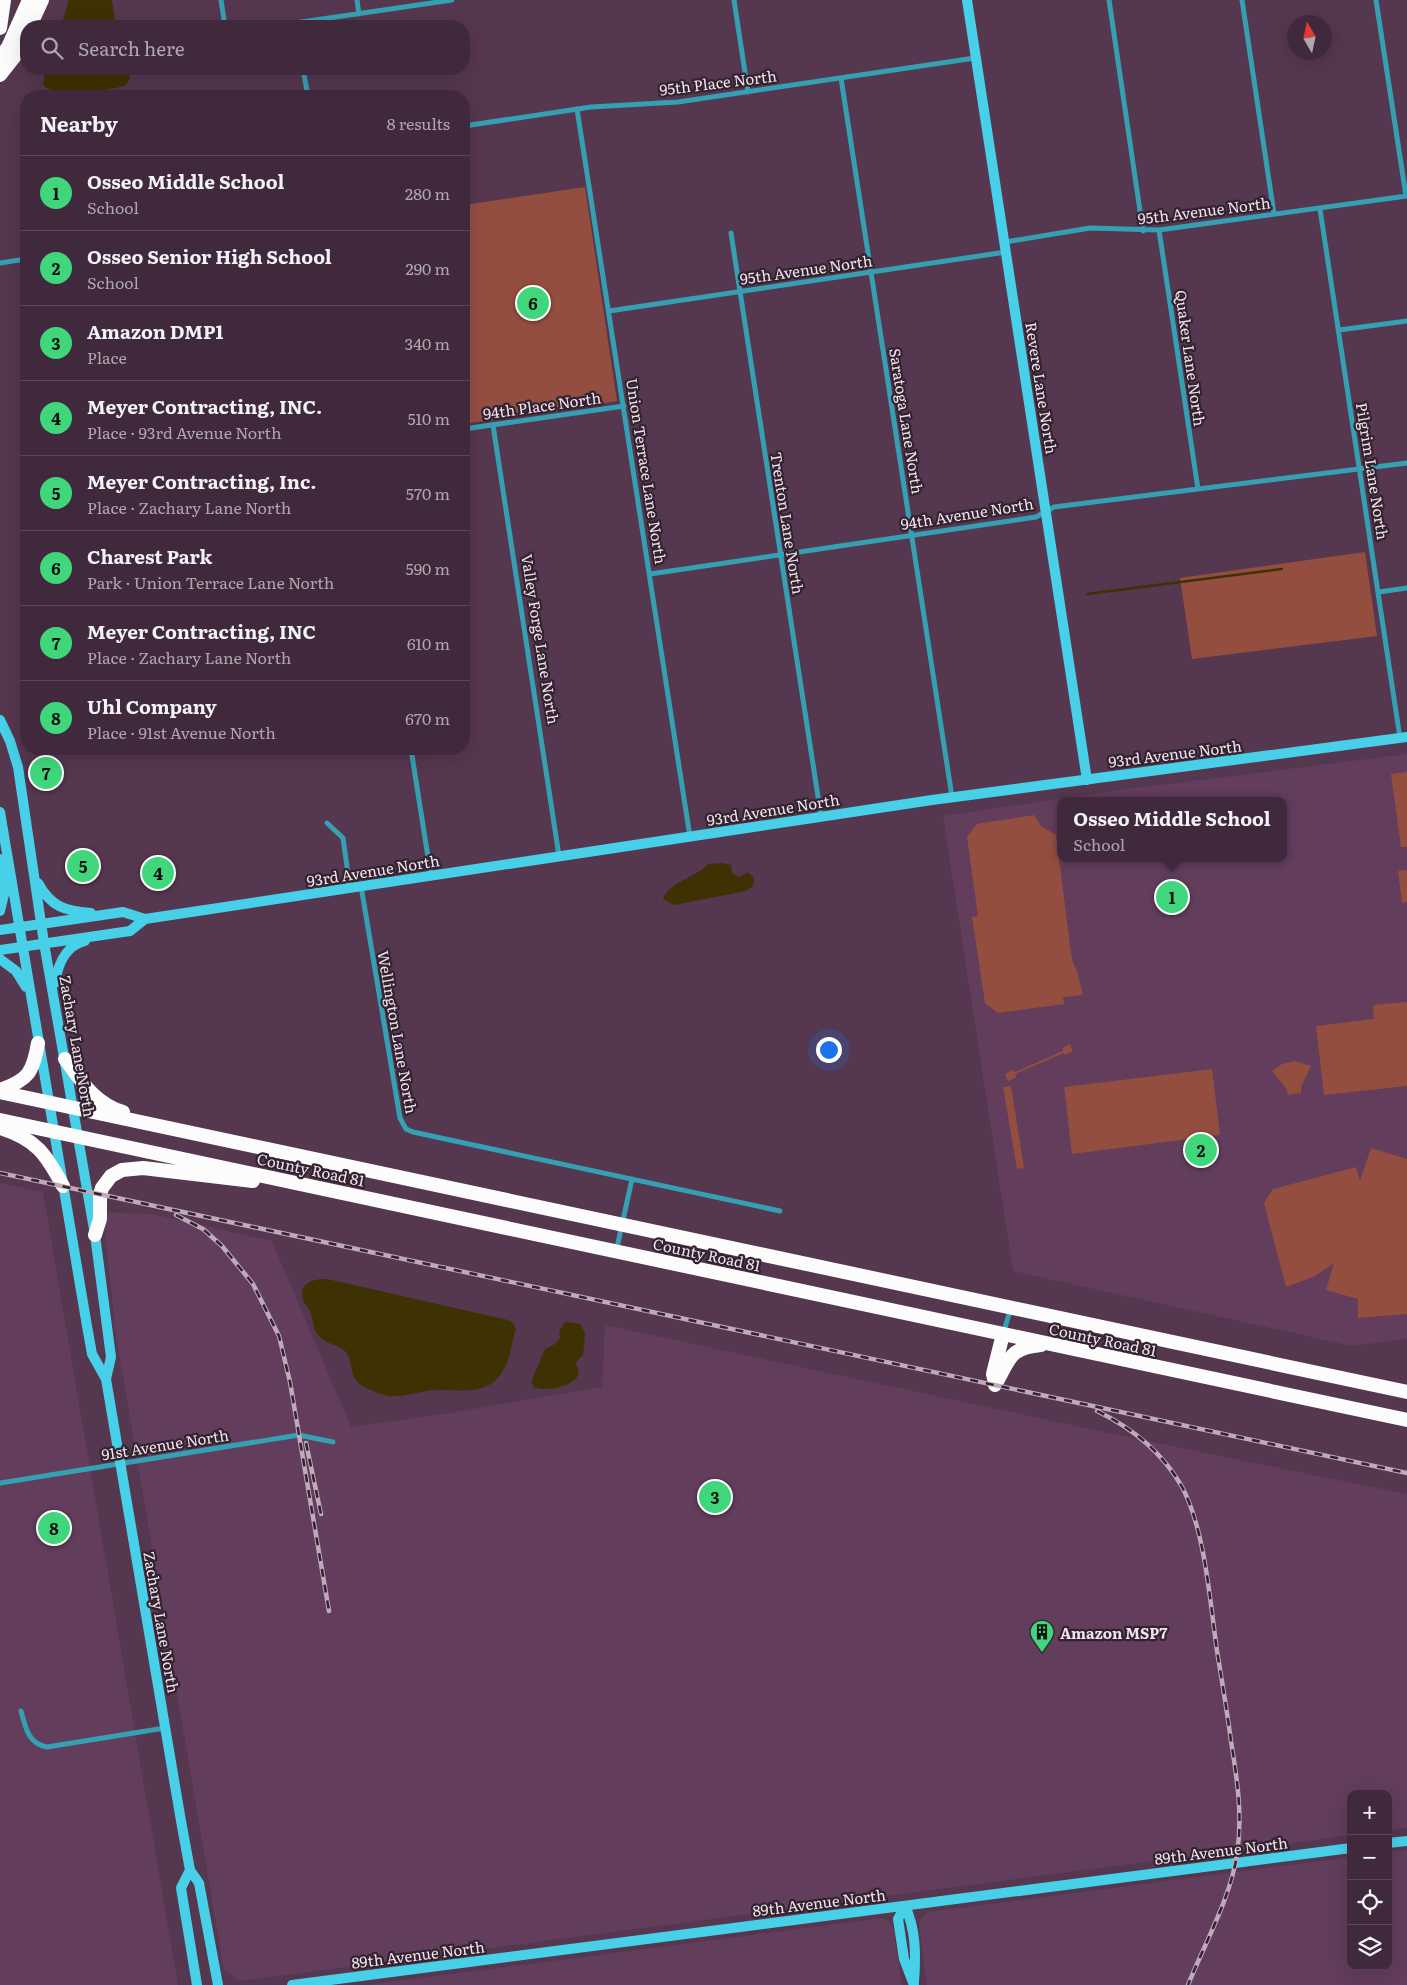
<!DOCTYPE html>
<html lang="en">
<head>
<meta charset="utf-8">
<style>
	:root { --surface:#40293c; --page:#4b3547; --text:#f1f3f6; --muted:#aea6af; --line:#594556; --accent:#40d77c }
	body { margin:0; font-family:Literata,serif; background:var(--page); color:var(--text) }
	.controls { position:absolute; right:15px; bottom:15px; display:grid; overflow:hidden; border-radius:10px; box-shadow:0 5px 20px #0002 }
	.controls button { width:45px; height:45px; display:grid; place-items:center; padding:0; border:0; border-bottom:1px solid var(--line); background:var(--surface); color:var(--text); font:25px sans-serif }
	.compass { position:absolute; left:1287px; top:15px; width:45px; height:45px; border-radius:50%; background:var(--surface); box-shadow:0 5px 20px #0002; rotate:351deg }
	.you { position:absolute; left:828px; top:1049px; width:18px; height:18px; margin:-12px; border:4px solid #fff; border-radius:50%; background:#1a73e8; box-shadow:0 0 0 8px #1a73e833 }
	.badge { display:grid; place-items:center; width:32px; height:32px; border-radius:50%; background:var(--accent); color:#111; font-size:16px; font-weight:700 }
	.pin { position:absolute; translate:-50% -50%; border:2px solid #fff; box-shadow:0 1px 5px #0006 }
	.popup { position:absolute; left:1057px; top:797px; width:230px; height:65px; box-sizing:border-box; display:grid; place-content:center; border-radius:10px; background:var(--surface); filter:drop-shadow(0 1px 4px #0005); font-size:16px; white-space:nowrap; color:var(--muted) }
	.popup b { font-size:19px; color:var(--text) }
	.popup::after { content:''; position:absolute; left:50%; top:100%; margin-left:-10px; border:10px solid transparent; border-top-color:var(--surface) }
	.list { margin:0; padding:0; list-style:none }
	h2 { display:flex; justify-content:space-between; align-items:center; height:65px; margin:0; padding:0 20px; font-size:21px }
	h2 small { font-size:16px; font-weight:400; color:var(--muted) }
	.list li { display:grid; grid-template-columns:32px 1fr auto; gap:15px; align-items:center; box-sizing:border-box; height:75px; padding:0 20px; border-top:1px solid var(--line) }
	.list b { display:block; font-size:19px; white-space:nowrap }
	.list p { margin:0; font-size:16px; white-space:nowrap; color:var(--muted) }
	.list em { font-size:16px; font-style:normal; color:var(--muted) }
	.icon { flex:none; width:28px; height:28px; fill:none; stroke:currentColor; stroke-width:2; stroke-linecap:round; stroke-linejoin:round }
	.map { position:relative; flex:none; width:1407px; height:1985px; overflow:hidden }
	.search { position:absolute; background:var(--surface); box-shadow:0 5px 20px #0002; left:20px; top:20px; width:450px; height:55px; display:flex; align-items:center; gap:12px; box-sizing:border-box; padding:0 18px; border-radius:20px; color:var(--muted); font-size:19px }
	.panel { position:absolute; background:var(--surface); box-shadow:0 5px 20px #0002; left:20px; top:90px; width:450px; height:665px; border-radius:20px }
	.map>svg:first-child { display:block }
	.built { fill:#623d5c; fill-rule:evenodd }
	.green { fill:#944e40 }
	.water { fill:#3e3102 }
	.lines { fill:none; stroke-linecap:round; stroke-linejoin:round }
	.stream { stroke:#3e3102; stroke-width:2.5 }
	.street { stroke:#35a0b4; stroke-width:5 }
	.secondary { stroke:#48d0e9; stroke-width:10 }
	.highway { stroke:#fcfcfc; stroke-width:14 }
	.rail-casing { stroke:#c0a9bc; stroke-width:4.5 }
	.rail { stroke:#32242f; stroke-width:2.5; stroke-dasharray:8; stroke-linecap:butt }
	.labels { text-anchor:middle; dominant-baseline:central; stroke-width:4.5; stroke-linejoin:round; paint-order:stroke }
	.street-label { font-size:15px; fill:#f5e1f1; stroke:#32242f }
	.poi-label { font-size:15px; font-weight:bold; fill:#f5e1f1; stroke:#32242f; text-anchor:start }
</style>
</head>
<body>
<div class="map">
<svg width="1407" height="1985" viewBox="0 0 1407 1985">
	<rect width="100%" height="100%" fill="#553750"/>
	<!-- built -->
	<path class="built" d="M1407,754V1339L1352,1346L1013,1271L943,816L1119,790ZM1061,801H1283V858H1061Z
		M0,1183L43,1192L178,1985H0Z
		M103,1212L152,1214L272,1241L351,1427L444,1414L602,1387L605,1325L1123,1436L1407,1494V1827L1388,1830V1794H1351V1835L240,1981L224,1970L116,1336Z
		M1407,1850V1985H927L919,1925L920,1919L928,1912L1351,1857V1966H1388V1852Z
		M883,1918L889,1921L893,1927L902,1985H367Z"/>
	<!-- green -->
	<path class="green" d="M585,187L617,401L464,424V205Z
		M1365,552L1377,636L1192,659L1180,578Z
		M1407,772V847H1401L1391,774Z
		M1034,815L1041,826L1056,835L1072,960L1077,971L1083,995L1063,997L1064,1004L998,1013L985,1003L972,917L978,916L967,837L977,824Z
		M1407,870V902L1402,903L1398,871Z
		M1407,1002V1086L1324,1095L1316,1026L1374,1019L1373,1005Z
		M1070,1044L1073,1051L1065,1055L1064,1053L1015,1074L1016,1077L1008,1081L1005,1074L1013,1070L1015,1072L1063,1051L1062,1048Z
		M1295,1061L1311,1066L1301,1087V1093L1288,1095L1286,1088L1272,1071L1282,1064Z
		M1212,1069L1220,1135L1072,1154L1064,1087Z
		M1011,1086L1024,1168L1017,1169L1003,1087Z
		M1371,1148L1407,1159V1314L1358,1318V1299L1326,1290L1334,1263L1315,1276L1286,1287L1264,1203L1273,1189L1356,1167L1360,1181Z"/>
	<!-- water -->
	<path class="water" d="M69,0H112L115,22L118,26H61Z
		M46,69H128L130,78L125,86C104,90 60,100 43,85Z
		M721,863L731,865L732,873L739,877L748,872L754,878L753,886L746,891L674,905L663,899C670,881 696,878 708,864Z
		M327,1279L508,1320L512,1322L516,1329C512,1340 511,1354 506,1365C490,1398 466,1389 437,1390C417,1390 398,1402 378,1393C371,1390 359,1386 355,1379C350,1371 353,1361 345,1351C338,1344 325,1344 319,1336C312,1329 314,1320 310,1312C309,1308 306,1306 304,1302C297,1283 312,1279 327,1279Z
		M565,1322L580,1324L585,1333L583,1355L575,1363C591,1384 547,1393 533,1387L532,1380L545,1349L555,1344L560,1338L559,1332Z"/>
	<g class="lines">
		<!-- stream -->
		<path class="stream" d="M1087,594L1282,569"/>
		<!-- street -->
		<path class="street" d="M221,0L225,26
			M357,0L359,14
			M734,0L748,92
			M1109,0L1143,231
			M1242,0L1274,214
			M1376,0L1406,196
			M274,26L452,0
			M303,69L308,96
			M841,78L952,797
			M577,109L690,837
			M464,126L591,107L678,102L975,58
			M1320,209L1400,738
			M1159,230L1198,489
			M731,233L821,816
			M1005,242L1090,228L1159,230L1407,196
			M0,263L26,259
			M609,311L1006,252
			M1339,330L1407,321
			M493,425L559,856
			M464,429L624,406
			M650,574L1036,517L1054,507L1407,463
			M1379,592L1407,588
			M411,749L431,876
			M327,823L343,838L350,888
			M361,886L400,1118L406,1129L413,1132L780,1211
			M616,1252L632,1179
			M1003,1334L1011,1308
			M0,1483L299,1435L333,1442
			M21,1711C25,1726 28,1744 47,1747L165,1728"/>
		<!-- secondary -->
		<path class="secondary" d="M967,0L1087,780
			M0,720L10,741L18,767L44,943L95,1235L111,1357L106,1379
			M0,812L87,1326L92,1354L106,1379L181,1821L190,1870L199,1883L218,1985
			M0,859L5,890L0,911
			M38,883C51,907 65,911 91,913
			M0,930L123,912L145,919L932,800L1407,737
			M0,950L130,931L145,919
			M0,959L16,971L26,987
			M55,983C58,964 65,946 85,941
			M1388,1843L1407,1841
			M190,1870L181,1888L197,1985
			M905,1906L898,1919L904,1959L914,1985
			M905,1906C916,1929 916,1956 914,1982
			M292,1985L1351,1848"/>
		<!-- highway -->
		<path class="highway" d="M30,26L42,0
			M0,28L4,0
			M0,58L8,47L29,0
			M0,75L15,56L26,36
			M65,1059C81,1081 95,1104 123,1112
			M0,1090C28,1080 33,1073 38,1043
			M0,1092L1407,1392
			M0,1120L1407,1420
			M0,1128C36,1139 46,1154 63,1186
			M95,1235L100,1219V1195L102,1188L111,1176L122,1170L143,1168L253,1181
			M994,1379L993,1374L1003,1334
			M995,1385C1010,1360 1008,1348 1041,1345"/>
		<defs>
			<path id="rail" d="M0,1173L1407,1473
				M176,1215L203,1229L222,1246L253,1284L279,1336L290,1382L329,1611
				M1097,1411C1132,1428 1161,1451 1181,1485C1205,1528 1210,1602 1217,1651C1222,1681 1227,1711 1231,1741C1237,1778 1243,1816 1237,1854C1231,1897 1204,1945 1188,1985
				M306,1443L321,1514"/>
		</defs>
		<!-- rail casing -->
		<use href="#rail" class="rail-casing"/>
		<!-- rail -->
		<use href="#rail" class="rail"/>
	</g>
	<!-- icons -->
	<defs>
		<symbol id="building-pin" viewBox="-11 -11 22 30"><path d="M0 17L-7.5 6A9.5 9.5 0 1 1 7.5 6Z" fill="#40d77c" stroke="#32242f"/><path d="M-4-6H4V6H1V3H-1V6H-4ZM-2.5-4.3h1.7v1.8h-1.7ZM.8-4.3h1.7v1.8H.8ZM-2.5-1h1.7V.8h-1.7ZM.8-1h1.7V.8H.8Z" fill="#111"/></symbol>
	</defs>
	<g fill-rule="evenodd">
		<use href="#building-pin" x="1028" y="1618" width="28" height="38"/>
	</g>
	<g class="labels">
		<!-- street labels -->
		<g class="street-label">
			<text transform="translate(718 82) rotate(-7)">95th Place North</text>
			<text transform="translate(1204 210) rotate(-7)">95th Avenue North</text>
			<text transform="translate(806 269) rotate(-8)">95th Avenue North</text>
			<text transform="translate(1191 358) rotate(82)">Quaker Lane North</text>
			<text transform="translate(1042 388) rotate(81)">Revere Lane North</text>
			<text transform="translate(542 405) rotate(-8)">94th Place North</text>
			<text transform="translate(907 421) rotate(81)">Saratoga Lane North</text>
			<text transform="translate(647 471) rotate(81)">Union Terrace Lane North</text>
			<text transform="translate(1373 471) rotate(81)">Pilgrim Lane North</text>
			<text transform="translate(967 513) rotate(-9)">94th Avenue North</text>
			<text transform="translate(788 523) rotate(81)">Trenton Lane North</text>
			<text transform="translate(541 639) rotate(81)">Valley Forge Lane North</text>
			<text transform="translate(1175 753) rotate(-7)">93rd Avenue North</text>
			<text transform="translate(773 809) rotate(-9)">93rd Avenue North</text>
			<text transform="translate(373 870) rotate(-9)">93rd Avenue North</text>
			<text transform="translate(398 1032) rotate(80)">Wellington Lane North</text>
			<text transform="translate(78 1046) rotate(80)">Zachary Lane North</text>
			<text transform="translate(311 1169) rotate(12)">County Road 81</text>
			<text transform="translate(707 1254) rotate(12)">County Road 81</text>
			<text transform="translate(1103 1339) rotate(12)">County Road 81</text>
			<text transform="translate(165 1444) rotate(-9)">91st Avenue North</text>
			<text transform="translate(162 1622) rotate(80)">Zachary Lane North</text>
			<text transform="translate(1221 1850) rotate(-7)">89th Avenue North</text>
			<text transform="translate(819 1902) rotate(-7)">89th Avenue North</text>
			<text transform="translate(418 1954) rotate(-7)">89th Avenue North</text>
		</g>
		<!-- poi labels -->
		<g class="poi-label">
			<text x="1060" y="1632">Amazon MSP7</text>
		</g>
	</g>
</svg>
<div class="controls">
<button>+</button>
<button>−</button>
<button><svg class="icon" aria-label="locate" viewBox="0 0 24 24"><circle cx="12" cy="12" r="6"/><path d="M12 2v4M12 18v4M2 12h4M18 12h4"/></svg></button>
<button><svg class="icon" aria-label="layers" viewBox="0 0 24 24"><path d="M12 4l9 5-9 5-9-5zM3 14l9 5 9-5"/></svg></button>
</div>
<svg class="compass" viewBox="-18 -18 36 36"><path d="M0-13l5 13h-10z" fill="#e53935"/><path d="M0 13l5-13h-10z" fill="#aea6af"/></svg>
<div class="you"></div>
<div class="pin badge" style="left:1172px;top:897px">1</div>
<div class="popup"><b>Osseo Middle School</b>School</div>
<div class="pin badge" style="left:1201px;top:1150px">2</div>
<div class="pin badge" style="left:715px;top:1497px">3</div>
<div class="pin badge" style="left:158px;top:873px">4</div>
<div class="pin badge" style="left:83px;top:866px">5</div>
<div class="pin badge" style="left:533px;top:303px">6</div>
<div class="pin badge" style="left:46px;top:773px">7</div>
<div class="pin badge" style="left:54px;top:1528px">8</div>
<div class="search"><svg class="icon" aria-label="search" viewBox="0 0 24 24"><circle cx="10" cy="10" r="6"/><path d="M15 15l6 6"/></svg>Search here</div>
<section class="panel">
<h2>Nearby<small>8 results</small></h2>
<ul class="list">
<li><span class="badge">1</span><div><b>Osseo Middle School</b><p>School</p></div><em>280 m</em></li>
<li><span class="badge">2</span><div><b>Osseo Senior High School</b><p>School</p></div><em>290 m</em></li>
<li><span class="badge">3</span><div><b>Amazon DMP1</b><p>Place</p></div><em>340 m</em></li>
<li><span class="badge">4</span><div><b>Meyer Contracting, INC.</b><p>Place · 93rd Avenue North</p></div><em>510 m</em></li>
<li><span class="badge">5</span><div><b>Meyer Contracting, Inc.</b><p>Place · Zachary Lane North</p></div><em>570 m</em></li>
<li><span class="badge">6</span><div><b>Charest Park</b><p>Park · Union Terrace Lane North</p></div><em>590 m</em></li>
<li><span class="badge">7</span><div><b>Meyer Contracting, INC</b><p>Place · Zachary Lane North</p></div><em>610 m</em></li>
<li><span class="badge">8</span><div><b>Uhl Company</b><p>Place · 91st Avenue North</p></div><em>670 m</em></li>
</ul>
</section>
</div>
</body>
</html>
